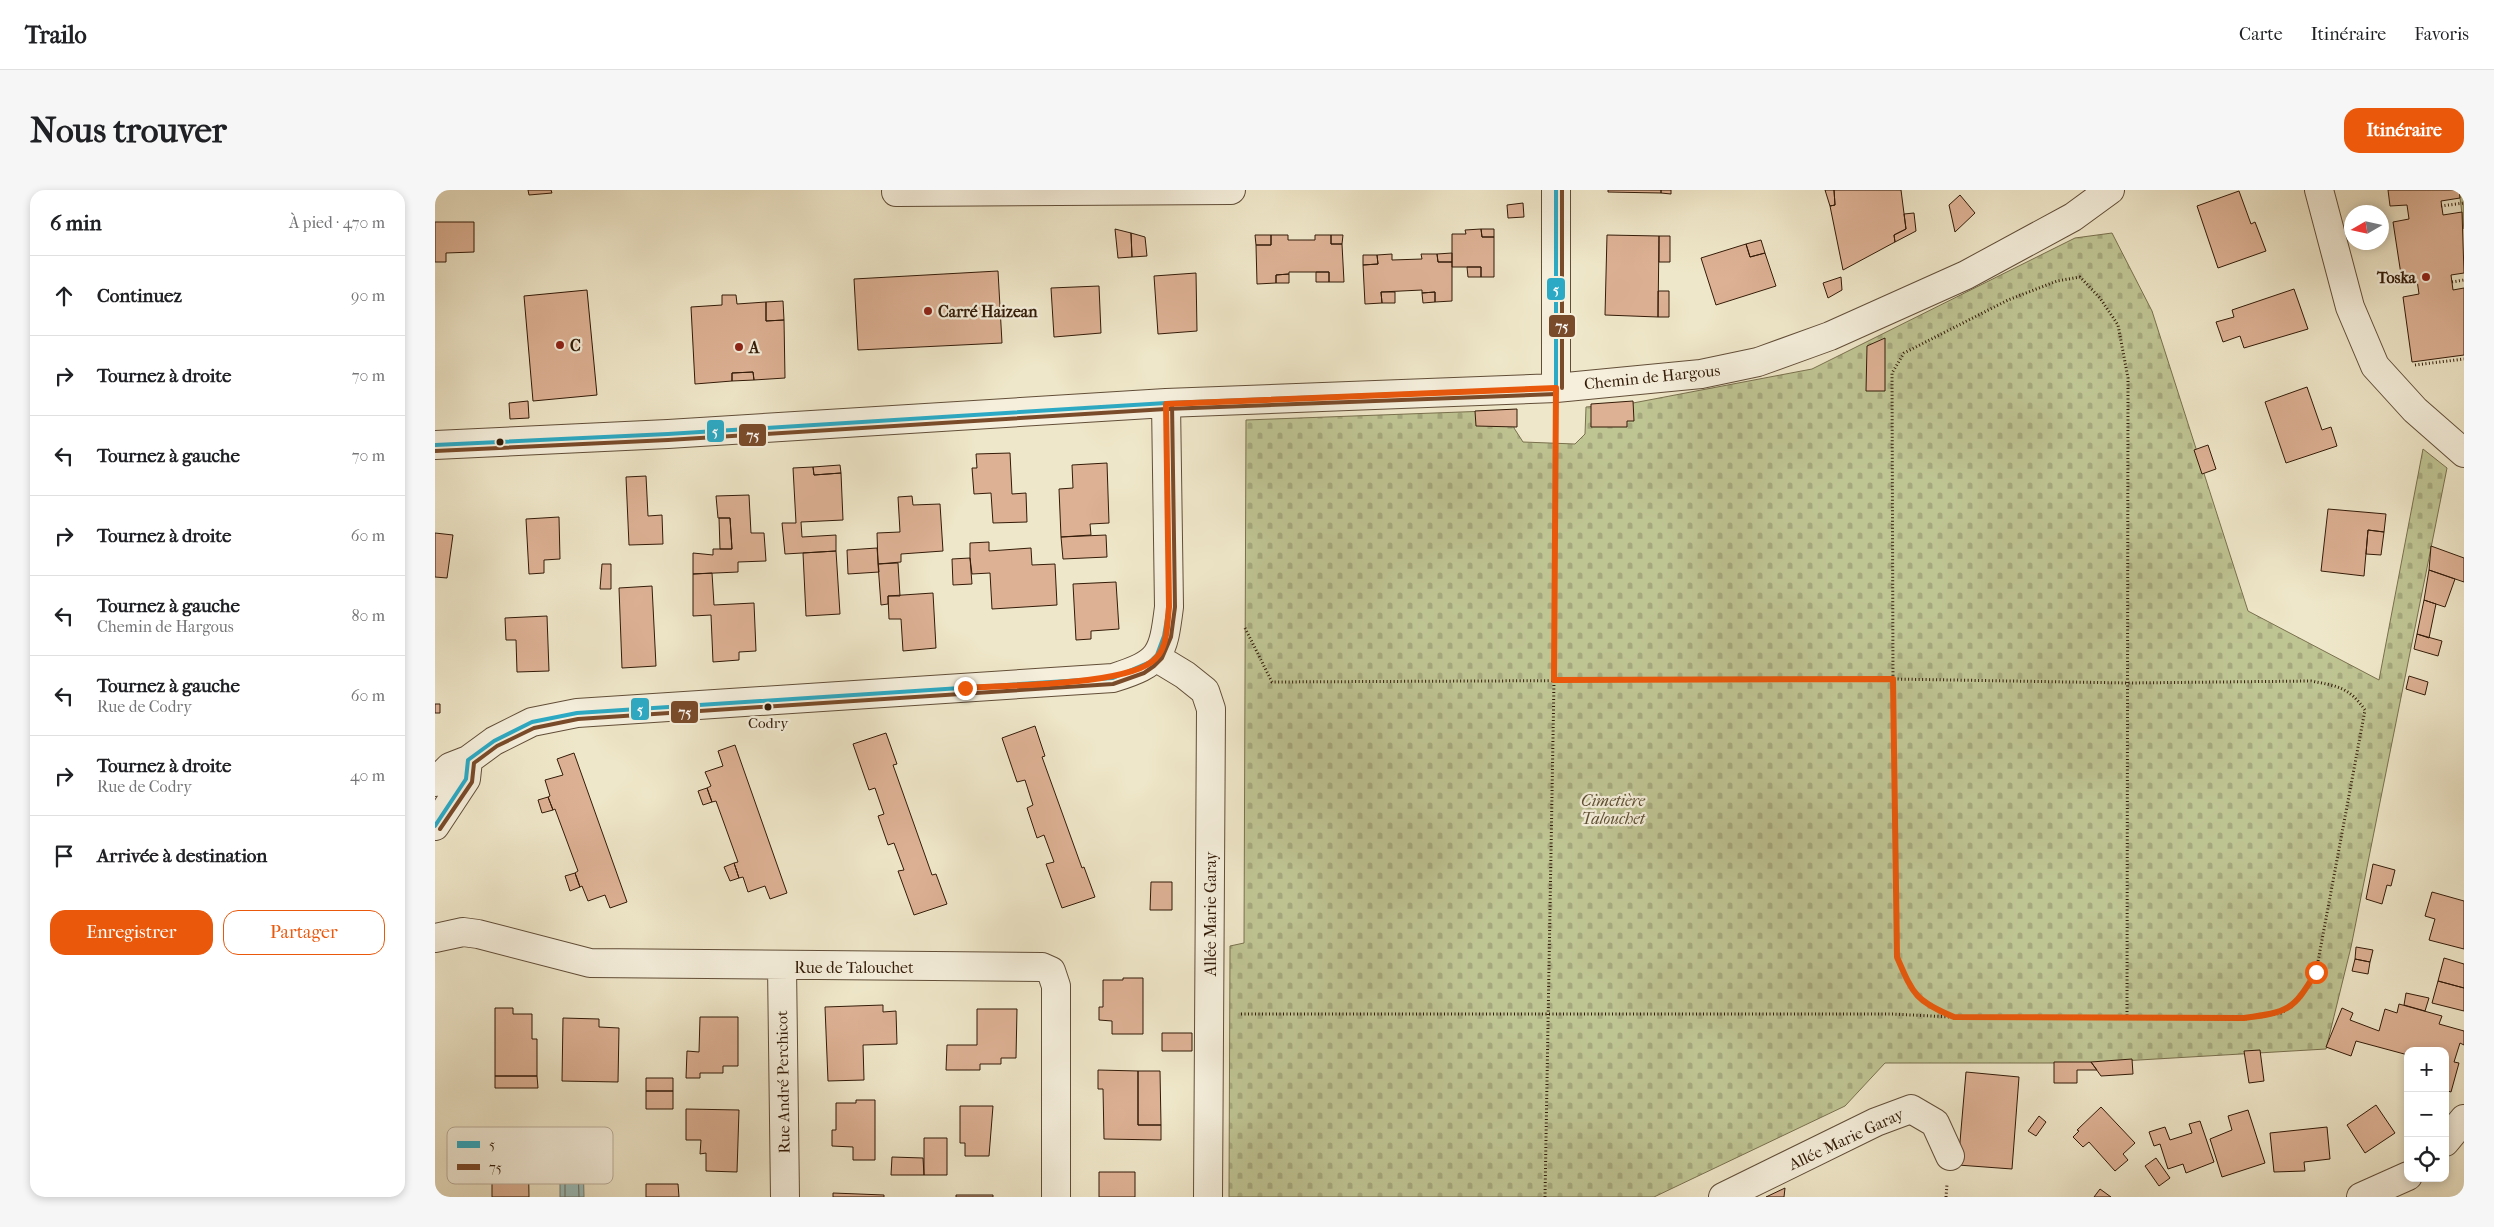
<!DOCTYPE html>
<html lang="fr">
<head>
<meta charset="utf-8">
<style>
	:root { --surface:#fff; --page:#f6f6f6; --text:#202124; --muted:#757577; --line:#e0e0e0; --accent:#ea580c }
	body { margin:0; font-family:"IM FELL French Canon",serif; background:var(--page); color:var(--text) }
	.controls { position:absolute; right:15px; bottom:15px; display:grid; overflow:hidden; border-radius:10px; box-shadow:0 2px 8px #0003 }
	.controls button { width:45px; height:45px; display:grid; place-items:center; padding:0; border:0; border-bottom:1px solid var(--line); background:var(--surface); color:var(--text); font:25px sans-serif }
	.compass { position:absolute; left:1909px; top:15px; width:45px; height:45px; border-radius:50%; background:var(--surface); box-shadow:0 2px 8px #0003; rotate:261deg }
	.stop { position:absolute; width:15px; height:15px; margin:-11px; border:4px solid #ea580c; border-radius:50%; background:#fff }
	.stop.end { background:#ea580c; border-color:#fff; box-shadow:0 1px 5px #0008 }
	.list { margin:0; padding:0; list-style:none }
	h2 { display:flex; justify-content:space-between; align-items:center; height:65px; margin:0; padding:0 20px; font-size:21px }
	h2 small { font-size:16px; font-weight:400; color:var(--muted) }
	.list li { display:grid; grid-template-columns:32px 1fr auto; gap:15px; align-items:center; box-sizing:border-box; height:80px; padding:0 20px; border-top:1px solid var(--line) }
	.list b { display:block; font-size:19px; white-space:nowrap }
	.list p { margin:0; font-size:16px; white-space:nowrap; color:var(--muted) }
	.list em { font-size:16px; font-style:normal; color:var(--muted) }
	.actions { display:flex; gap:10px; padding:15px 20px }
	.actions a { flex:1; padding:11px 0; border:1px solid var(--accent); border-radius:15px; text-align:center; font-size:18px; color:var(--accent) }
	.actions .main { background:var(--accent); color:#fff }
	.icon { flex:none; width:28px; height:28px; fill:none; stroke:currentColor; stroke-width:2; stroke-linecap:round; stroke-linejoin:round }
	.map { position:relative; flex:none; width:2029px; height:1007px; overflow:hidden; border-radius:15px }
	header { display:flex; align-items:center; gap:30px; box-sizing:border-box; height:70px; padding:0 25px; background:var(--surface); border-bottom:1px solid var(--line) }
	header strong { font-size:24px }
	nav { display:flex; gap:28px; margin-inline-start:auto; font-size:18px }
	.intro { display:flex; align-items:center; justify-content:space-between; box-sizing:border-box; height:120px; padding:0 30px }
	h1 { margin:0; font-size:35px }
	.button { padding:12px 22px; border-radius:15px; background:var(--accent); color:#fff; font-size:18px; font-weight:700 }
	main { display:flex; gap:30px; padding:0 30px }
	aside { flex:1; background:var(--surface); border-radius:15px; box-shadow:0 2px 8px #0003 }
	.map>svg:first-child { display:block }
	.grass { fill:#bfc493; stroke:#79704e }
	.cemetery { fill:url(#cemetery-stones); stroke:#79704e }
	.water { fill:#9bbfbc; stroke:#717d74 }
	.lines { fill:none; stroke-linecap:round; stroke-linejoin:round }
	.shore { stroke:#676d62; stroke-width:1 }
	.building { fill:#ddb194; stroke:#331b08 }
	.minor-casing { stroke:#624e38; stroke-width:30 }
	.path { stroke:#331b08; stroke-width:3; stroke-dasharray:1 2.5; stroke-linecap:butt }
	.minor { stroke:#f5efdc; stroke-width:28 }
	.bus-1-casing { stroke:#f5efdc; stroke-width:8 }
	.bus-2-casing { stroke:#f5efdc; stroke-width:8 }
	.bus-1 { stroke:#2caac5; stroke-width:4 }
	.bus-2 { stroke:#7a4b2a; stroke-width:4 }
	.route { stroke:#ea580c; stroke-width:6 }
	.poi-dot { fill:#8f2418; stroke:#f5efdc; stroke-width:2 }
	.bus-dot { fill:#331b08; stroke:#f5efdc; stroke-width:2 }
	.labels { text-anchor:middle; dominant-baseline:central; stroke-width:4.5; stroke-linejoin:round; paint-order:stroke }
	.bus-label { font-size:15px; fill:#331b08; stroke:#f5efdc }
	.poi-label { font-size:16px; font-weight:bold; fill:#331b08; stroke:#f5efdc; text-anchor:start }
	.street-label { font-size:16px; fill:#331b08; stroke:#f5efdc }
	.park-label { font-size:16px; font-style:italic; fill:#5d4e32; stroke:#f5efdc }
	.key { fill:#f5efdc; stroke:#bbaf9c; stroke-width:1 }
	.key-label { font-size:14px; fill:#331b08 }
	.line-badge { stroke:#f5efdc; stroke-width:2 }
	.badge-label { font-size:14px; text-anchor:middle; font-weight:bold; fill:#fff }
</style>
</head>
<body>
<header>
<strong>Trailo</strong>
<nav><a>Carte</a><a>Itinéraire</a><a>Favoris</a></nav>
</header>
<div class="intro"><h1>Nous trouver</h1><a class="button">Itinéraire</a></div>
<main>
<aside>
<h2>6 min<small>À pied · 470 m</small></h2>
<ul class="list">
<li><svg class="icon" aria-label="ahead" viewBox="0 0 24 24"><path d="M12 20V5M6 11l6-6 6 6"/></svg><div><b>Continuez</b></div><em>90 m</em></li>
<li><svg class="icon" aria-label="right" viewBox="0 0 24 24"><path d="M7 20v-9h11M14 6l5 5-5 5"/></svg><div><b>Tournez à droite</b></div><em>70 m</em></li>
<li><svg class="icon" aria-label="left" viewBox="0 0 24 24"><path d="M17 20v-9H6M10 6l-5 5 5 5"/></svg><div><b>Tournez à gauche</b></div><em>70 m</em></li>
<li><svg class="icon" aria-label="right" viewBox="0 0 24 24"><path d="M7 20v-9h11M14 6l5 5-5 5"/></svg><div><b>Tournez à droite</b></div><em>60 m</em></li>
<li><svg class="icon" aria-label="left" viewBox="0 0 24 24"><path d="M17 20v-9H6M10 6l-5 5 5 5"/></svg><div><b>Tournez à gauche</b><p>Chemin de Hargous</p></div><em>80 m</em></li>
<li><svg class="icon" aria-label="left" viewBox="0 0 24 24"><path d="M17 20v-9H6M10 6l-5 5 5 5"/></svg><div><b>Tournez à gauche</b><p>Rue de Codry</p></div><em>60 m</em></li>
<li><svg class="icon" aria-label="right" viewBox="0 0 24 24"><path d="M7 20v-9h11M14 6l5 5-5 5"/></svg><div><b>Tournez à droite</b><p>Rue de Codry</p></div><em>40 m</em></li>
<li><svg class="icon" aria-label="arrive" viewBox="0 0 24 24"><path d="M6 21V4h12l-3 4 3 4H6"/></svg><div><b>Arrivée à destination</b></div></li>
</ul>
<div class="actions"><a class="main">Enregistrer</a><a>Partager</a></div>
</aside>
<div class="map">
<svg width="2029" height="1007" viewBox="0 0 2029 1007">
	<defs>
		<pattern id="cemetery-stones" width="16" height="16" patternUnits="userSpaceOnUse" patternTransform="scale(1.25)"><rect width="16" height="16" fill="#bfc493"/><path d="M2 7V4a2 2 0 0 1 4 0v3zM10 15v-3a2 2 0 0 1 4 0v3z" fill="#a5a87d"/></pattern>
	</defs>
	<rect width="100%" height="100%" fill="#efe7c9"/>
	<filter id="stains"><feTurbulence type="fractalNoise" baseFrequency=".004" numOctaves="4"/><feColorMatrix values="0 0 0 0 .2 0 0 0 0 .09 0 0 0 0 .02 0 0 0 .5 -.17"/></filter>
	<radialGradient id="worn" r=".72"><stop offset=".6" stop-color="#630" stop-opacity="0"/><stop offset="1" stop-color="#630" stop-opacity=".3"/></radialGradient>
	<!-- grass -->
	<path class="grass" d="M2024,0H2029V39Z"/>
	<!-- cemetery -->
	<path class="cemetery" d="M1677,43L1717,121L1813,421L1944,490L1988,259L2012,278L1916,757L1891,859L1653,873H1450L1410,916L1219,1007H794L795,756L809,753L811,230L1080,220L1079,238L1088,252L1140,254L1150,244L1151,217L1198,213L1377,179L1640,48Z"/>
	<!-- water -->
	<path class="water" d="M134,961H139L144,968L148,967L149,1007H125V968H130Z"/>
	<g class="lines">
		<!-- shore -->
		<path class="shore" d="M130,1007V974L137,968L143,974L144,1007"/>
	</g>
	<!-- building -->
	<path class="building" d="M93,0H116L117,3L94,5Z
		M1173,0H1226V3L1173,2Z
		M1226,0H1236V4L1226,3Z
		M1390,0H1399L1400,15L1395,16Z
		M1399,0H1466L1471,39L1459,45L1460,52L1408,80L1395,16L1400,15Z
		M1953,0H2024L2025,8L2006,11L2008,25L2027,22L2029,83L2016,85L2018,100L2029,98V165L1977,172L1968,107L1984,104L1982,90L1967,91L1958,32L1974,29L1972,15L1955,16Z
		M1804,1L1816,34L1820,32L1831,61L1783,78L1762,16Z
		M1525,5L1540,23L1520,42L1514,15Z
		M1088,13L1089,27L1073,28L1072,15Z
		M1479,23L1481,41L1460,52L1459,45L1471,39L1469,24Z
		M0,32H39V62L11,63V72H0Z
		M680,39L696,43L697,67L683,68Z
		M1046,39L1047,47H1059V87H1046V77H1017V44H1031L1030,40Z
		M1046,39H1059V47H1047Z
		M696,43L710,47L712,66L697,67Z
		M820,45H836V55H821Z
		M836,45H853V50H880V45H896V54H907L909,92H894V82H854V84L841,85V93L822,94L821,55H836Z
		M896,45H908L907,54H896Z
		M1172,45L1224,46L1223,127L1170,125Z
		M1224,46H1235V72H1224Z
		M1326,50L1330,63L1315,67L1311,54Z
		M1311,54L1315,67L1330,63L1341,96L1281,115L1266,68Z
		M1017,63V72H1003L1002,64Z
		M957,64V70L987,69L986,64H1002L1003,72H1017V111L1000,112V102L987,103V100L946,102L947,113L930,114L928,75L943,74L942,65Z
		M928,65H942L943,74L928,75Z
		M1032,77H1046V87H1033Z
		M563,81L567,153L423,160L419,89Z
		M881,82H894V92H881Z
		M761,83L762,141L723,144L719,86Z
		M854,84V93H841V85Z
		M1406,87L1407,100L1393,108L1388,93Z
		M664,96L666,143L619,147L616,98Z
		M1859,99L1873,139L1809,158L1805,146L1788,152L1781,132L1799,127L1797,120Z
		M152,100L162,205L98,211L89,106Z
		M1223,101H1234V127H1223Z
		M946,102H960V113H947Z
		M1000,102V112L988,113L987,103Z
		M287,105H301L302,114L331,112V131L349,130L350,188L319,190L318,182L297,183V191L260,194L256,117L287,115Z
		M348,111L349,130L331,131V112Z
		M1450,148V201H1431L1432,156Z
		M318,182L319,190L297,191V183Z
		M1872,197L1887,240L1896,237L1902,256L1851,273L1830,212Z
		M93,211L94,228L75,229L74,213Z
		M1198,211L1199,231H1192V237H1156V214Z
		M1082,219V237L1041,236L1040,221Z
		M1773,255L1781,279L1767,284L1759,260Z
		M575,263L577,304L591,303L592,332L558,333L556,303L539,304L537,278H542L541,264Z
		M672,273L674,333L655,334L656,345L626,347L624,299L638,298L637,275Z
		M405,275L406,283L379,285L378,277Z
		M378,277L379,285L406,283L408,330L366,332L367,347L401,345V361L350,364L347,333H361L358,278Z
		M211,286L213,326L227,325L228,354L194,355L191,287Z
		M314,305L316,343H329L331,371L303,372V382L258,384V363L278,365V359H297L295,328H283L281,306Z
		M477,306L478,315L505,314L508,361L466,364V372L443,374L442,343L465,342L463,307Z
		M1893,319L1951,324L1949,342L1933,340L1929,386L1886,381Z
		M124,327L125,369L109,370V383L94,384L91,329Z
		M284,328H295L297,359H285Z
		M1933,340L1949,342L1946,365L1931,364Z
		M0,343L18,345L12,388L0,387Z
		M671,345L672,367L628,369L626,347Z
		M554,352V361L596,358L597,375L620,374L622,415L557,419L555,383L537,384L535,368V353Z
		M1996,356L2029,368V392L1994,380Z
		M442,358L444,382L413,384L412,360Z
		M401,361L405,424L371,426L368,363Z
		M535,368L537,394L518,395L517,369Z
		M463,373L465,406H453V414L446,415L443,374Z
		M167,374H176V399H165Z
		M1994,380L2020,389L2010,417L1989,410Z
		M277,383L279,415L319,413L321,461L304,462V470L278,472L276,425L258,426V384Z
		M681,392L684,439L656,441V449L641,450L638,394Z
		M217,396L221,476L187,478L184,398Z
		M498,403L501,458L468,461L466,429H454L453,406Z
		M1989,410L2001,414L1994,448L1982,444Z
		M112,426L114,481L82,482L81,450H71L70,428Z
		M1982,444L2007,451L2003,466L1979,459Z
		M1974,486L1993,492L1990,505L1971,499Z
		M0,514H5V523H0Z
		M600,536L610,566L607,567L647,678L649,677L660,707L627,718L611,674L619,672L609,645L602,648L592,618L598,615L590,590L582,592L567,548Z
		M451,543L462,574L458,575L497,685L501,684L512,714L479,725L463,681L469,680L459,653L453,655L443,626L449,624L440,598L434,600L418,554Z
		M300,555L352,703L335,709L330,696L313,702L308,687L304,688L299,673L303,672L281,611L277,612L272,598L276,596L270,582L288,576L283,561Z
		M139,563L192,712L175,718L170,705L153,711L147,696L145,697L140,683L143,681L120,619L118,620L113,607L115,606L110,590L128,585L122,569Z
		M272,598L277,612L268,615L263,601Z
		M113,607L118,620L107,623L103,610Z
		M299,673L304,688L295,691L289,677Z
		M1938,674L1960,680L1956,696L1952,695L1947,714L1931,709Z
		M140,683L145,697L135,701L130,686Z
		M716,692H737V720H715Z
		M1997,702L2029,711V759L1994,750L2000,729L1990,726Z
		M1921,757L1938,760L1935,772L1920,769Z
		M2009,768L2029,774V798L2003,791Z
		M1920,769L1935,772L1933,784L1917,781Z
		M688,788H708V844H677V831L664,830V817H668V790H688Z
		M2003,791L2029,798V821L1997,813Z
		M1971,803L1994,808L1990,821L1969,815Z
		M1964,814L2007,826L2004,834L2029,841V855L2025,853L2019,872L2024,873L2016,902L2010,900V861H1973V865L1921,851L1916,866L1891,857L1907,818L1918,823L1915,830L1944,841L1950,819L1962,823Z
		M448,815V822L461,821L462,854L428,855L429,890L393,891L390,817Z
		M60,818H78V824H97V849H102V886H60Z
		M542,819H582L581,868H566V874H545V880H511L512,855H542Z
		M265,827H303V876H288V883H265V888H251L252,861L264,862Z
		M128,828L164,829V837L184,838L183,892L127,891Z
		M727,843H757V861H727Z
		M1825,860L1829,891L1814,893L1809,861Z
		M1697,869L1698,884L1666,886L1656,872Z
		M1619,872H1656L1662,880H1642V893H1619Z
		M663,880L703,881V935H726V950L669,949L668,899H663Z
		M703,881H725L726,935H703Z
		M1531,882L1584,887L1577,979L1523,975Z
		M60,886H102L103,898H60Z
		M211,888H238V901H211Z
		M211,901H238V919H211Z
		M421,910H440V970H418V957L397,956V940H401V913H421Z
		M1941,915L1960,943L1930,963L1912,935Z
		M525,916H558L554,966H530V953H525Z
		M1666,917L1700,953L1688,964L1693,970L1680,981L1654,952L1648,957L1638,947L1644,941L1642,940Z
		M251,919L304,920L302,982L271,981V963L265,964L266,950H251Z
		M1813,920L1830,973L1787,987L1775,949L1797,940L1793,926Z
		M1604,926L1611,932L1601,946L1593,941Z
		M1765,931L1779,972L1751,983L1748,974L1733,979L1725,954L1719,956L1714,942L1730,937L1735,950L1757,943L1754,934Z
		M1892,937L1895,969L1869,972L1870,981L1839,982L1835,943Z
		M57,948H93L94,1007H57V991H50V965H57Z
		M489,948H512V985H489Z
		M457,967L488,968L489,985H456Z
		M1721,968L1735,988L1724,996L1710,976Z
		M664,982H700V1007H664Z
		M211,994H243L244,1007H211Z
		M1350,998L1349,1007H1331Z
		M1665,999L1676,1007H1659Z
		M398,1003L449,1005V1007H398Z
		M521,1005H558V1007H521Z"/>
	<g class="lines">
		<defs>
			<path id="minor" d="M1884,0L1915,117L1940,176L1980,220L2029,263
				M461,2L796,0
				M1121,198V0
				M0,255L233,244L731,213L1121,198L1266,184L1323,172L1395,146L1531,85L1638,27L1675,0
				M722,468L750,485L770,501L776,519L773,1007
				M0,592L15,577L33,570L59,551L97,532L142,523L678,488C726,473 728,465 734,417L731,213
				M0,636L31,589L33,570
				M0,748L28,742L43,744L155,773L607,777L616,781L621,796V1007
				M347,776L350,1007
				M2010,952L2029,929
				M1288,1007L1441,932L1476,919L1500,933L1515,966
				M1926,1007L1973,986"/>
		</defs>
		<!-- minor casing -->
		<use href="#minor" class="minor-casing"/>
		<!-- path -->
		<path class="path" d="M2006,16L2029,13
			M2017,92L2029,90
			M1980,175L2029,169
			M810,438L837,492L1458,489L1693,493L1876,491C1902,496 1914,497 1930,520L1881,782L1866,806L1847,823L1809,829L1692,828L1693,188L1683,135L1665,108L1645,87L1622,91L1573,110L1469,163L1457,183L1458,489L1462,767C1478,803 1481,812 1519,827L1692,828
			M806,824H1457L1516,827
			M1110,1007L1119,490L1121,228
			M1511,1007L1512,994"/>
		<!-- minor -->
		<use href="#minor" class="minor"/>
		<defs>
			<path id="bus-1" d="M1121,0V198
				M0,255L233,244L731,213L1121,198
				M0,636L31,589L33,570L59,551L97,532L142,523L678,488L715,472L722,465L729,446L734,417L731,213"/>
			<path id="bus-2" d="M1127,0V198
				M0,261L233,250L731,219L1121,204
				M5,639L37,592L39,573L62,556L99,538L143,529L678,494L709,483L719,476L727,468L736,447L740,417L737,213"/>
		</defs>
		<!-- bus-1 casing -->
		<use href="#bus-1" class="bus-1-casing"/>
		<!-- bus-2 casing -->
		<use href="#bus-2" class="bus-2-casing"/>
		<!-- bus-1 -->
		<use href="#bus-1" class="bus-1"/>
		<!-- bus-2 -->
		<use href="#bus-2" class="bus-2"/>
	</g>
	<g class="lines">
		<!-- route -->
		<path class="route" d="M530,498C571,495 696,496 721,468C733,456 732,432 734,417L731,214L1121,198L1119,490L1458,489L1462,767C1478,804 1480,811 1519,827L1809,828C1853,822 1858,821 1881,782"/>
	</g>
	<!-- markers -->
	<g class="poi-dot">
		<circle cx="1991" cy="87" r="5"/>
		<circle cx="493" cy="121" r="5"/>
		<circle cx="125" cy="155" r="5"/>
		<circle cx="304" cy="157" r="5"/>
	</g>
	<g class="bus-dot">
		<circle cx="65" cy="252" r="4.5"/>
		<circle cx="333" cy="517" r="4.5"/>
	</g>
	<g class="labels">
		<!-- bus labels -->
		<g class="bus-label">
			<text x="333" y="533">Codry</text>
		</g>
		<!-- poi labels -->
		<g class="poi-label">
			<text x="1981" y="87" text-anchor="end">Toska</text>
			<text x="503" y="121">Carré Haizean</text>
			<text x="135" y="155">C</text>
			<text x="314" y="157">A</text>
		</g>
		<!-- street labels -->
		<g class="street-label">
			<text transform="translate(1217 187) rotate(-6)">Chemin de Hargous</text>
			<text transform="translate(775 724) rotate(-90)">Allée Marie Garay</text>
			<text x="419" y="777">Rue de Talouchet</text>
			<text transform="translate(348 892) rotate(-91)">Rue André Perchicot</text>
			<text transform="translate(1411 949) rotate(-25)">Allée Marie Garay</text>
		</g>
		<!-- park labels -->
		<g class="park-label">
			<text x="1178" y="610">Cimetière<tspan x="1178" dy="18">Talouchet</tspan></text>
		</g>
	</g>
	<!-- legend -->
	<rect x="12" y="937" width="166" height="57" rx="8" class="key"/>
	<rect x="22" y="951" width="23" height="7" fill="#2caac5"/>
	<rect x="22" y="974" width="23" height="6" fill="#7a4b2a"/>
	<g class="key-label">
		<text x="54" y="959">5</text>
		<text x="54" y="982">75</text>
	</g>
	<g class="line-badge">
		<rect x="1111" y="87" width="20" height="24" rx="5" fill="#2caac5"/>
		<rect x="1113" y="124" width="28" height="24" rx="5" fill="#7a4b2a"/>
		<rect x="271" y="229" width="19" height="24" rx="5" fill="#2caac5"/>
		<rect x="303" y="233" width="29" height="24" rx="5" fill="#7a4b2a"/>
		<rect x="195" y="507" width="20" height="24" rx="5" fill="#2caac5"/>
		<rect x="235" y="510" width="29" height="24" rx="5" fill="#7a4b2a"/>
	</g>
	<g class="badge-label">
		<text x="1121" y="104">5</text>
		<text x="1127" y="141">75</text>
		<text x="280" y="246">5</text>
		<text x="318" y="250">75</text>
		<text x="205" y="524">5</text>
		<text x="250" y="527">75</text>
	</g>
	<rect width="100%" height="100%" filter="url(#stains)"/>
	<rect width="100%" height="100%" fill="url(#worn)"/>
</svg>
<div class="controls">
<button>+</button>
<button>−</button>
<button><svg class="icon" aria-label="locate" viewBox="0 0 24 24"><circle cx="12" cy="12" r="6"/><path d="M12 2v4M12 18v4M2 12h4M18 12h4"/></svg></button>
</div>
<svg class="compass" viewBox="-18 -18 36 36"><path d="M0-13l5 13h-10z" fill="#e53935"/><path d="M0 13l5-13h-10z" fill="#757577"/></svg>
<div class="stop" style="left:1881px;top:782px"></div>
<div class="stop end" style="left:530px;top:498px"></div>
</div>
</main>
</body>
</html>
